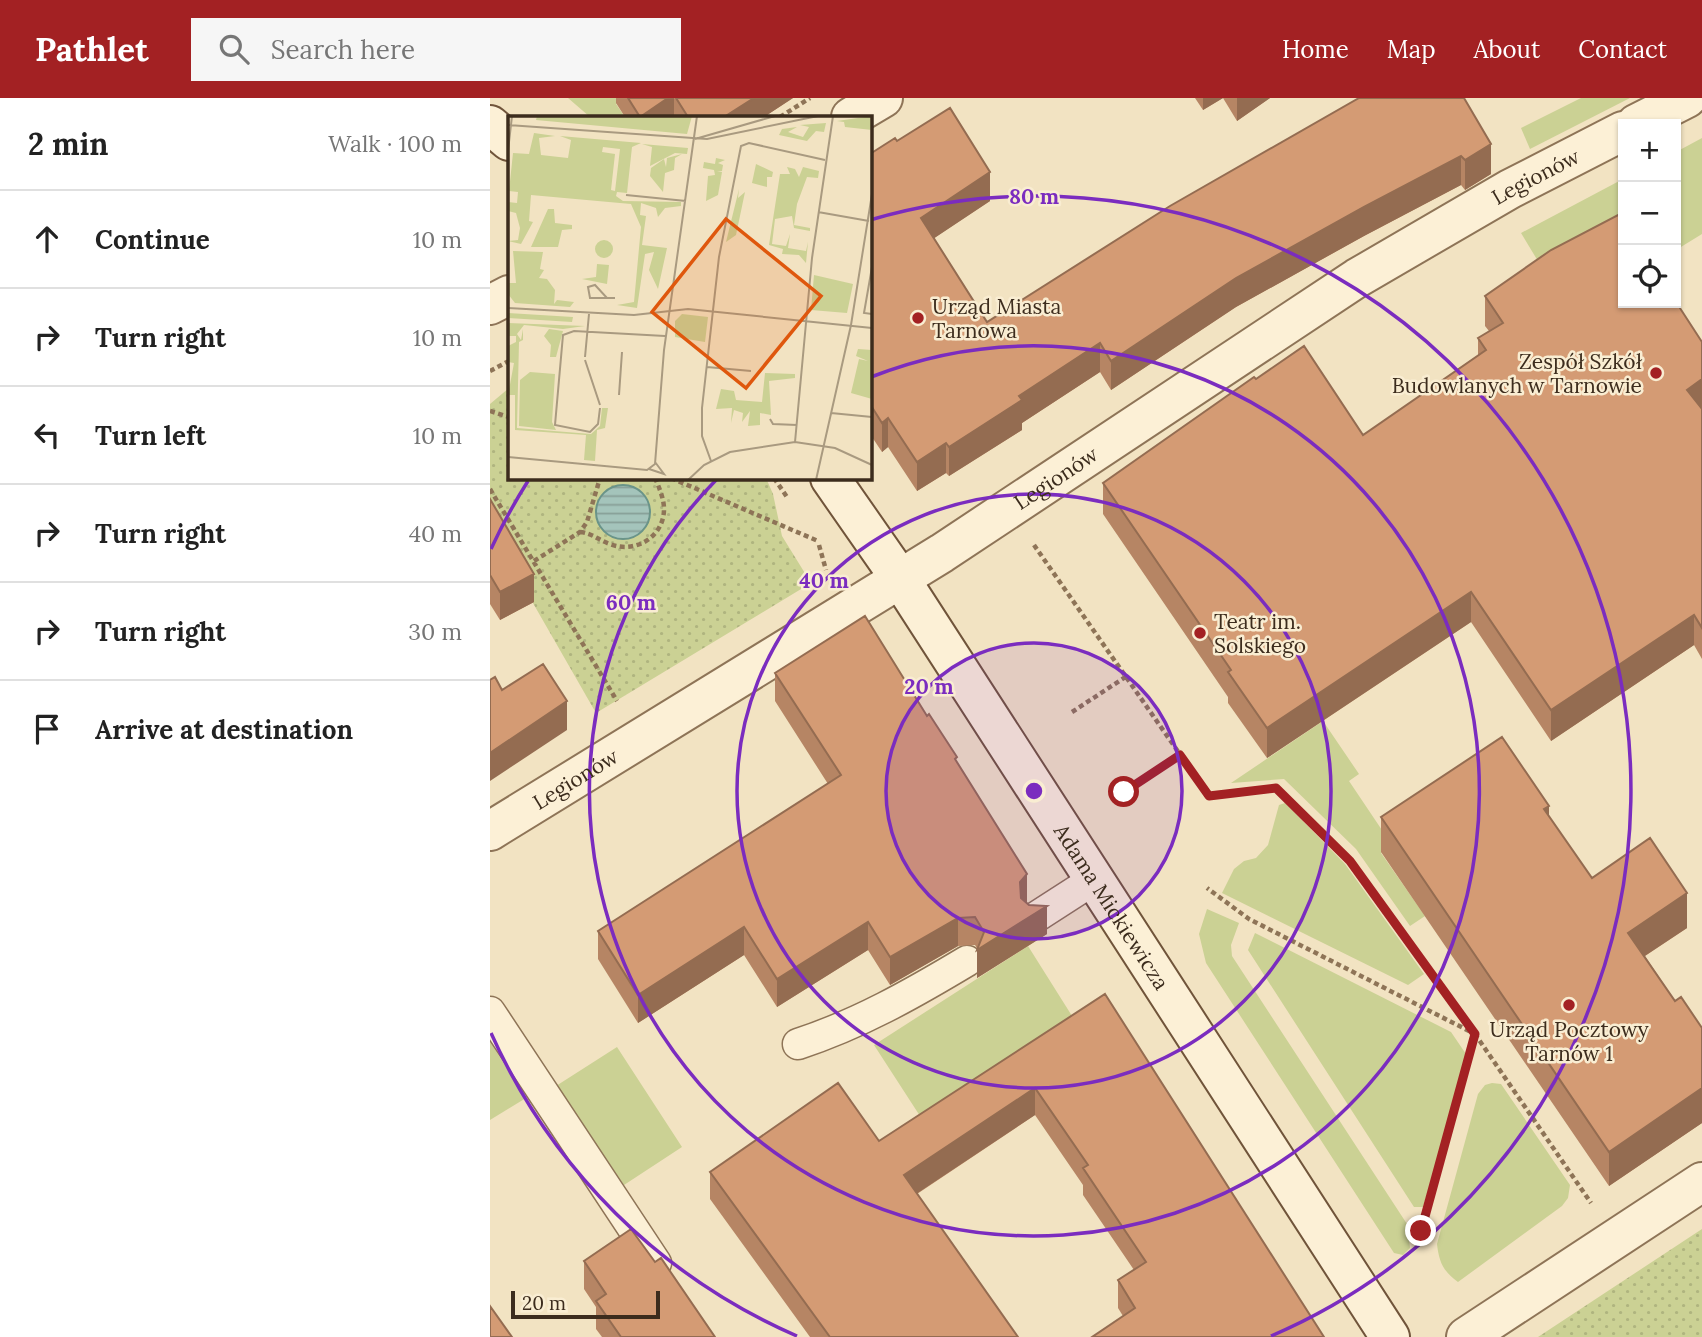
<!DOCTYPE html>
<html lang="en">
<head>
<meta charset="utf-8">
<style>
	:root { --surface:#fff; --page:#f6f6f6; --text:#222; --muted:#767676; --line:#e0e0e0; --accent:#a32123 }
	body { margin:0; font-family:Lora,serif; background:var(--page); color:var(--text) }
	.controls { position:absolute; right:21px; top:21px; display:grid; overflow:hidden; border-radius:0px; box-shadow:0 2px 5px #0004 }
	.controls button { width:63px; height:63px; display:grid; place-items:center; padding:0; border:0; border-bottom:2px solid var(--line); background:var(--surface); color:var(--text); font:35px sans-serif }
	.scale { position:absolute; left:21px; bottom:18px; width:149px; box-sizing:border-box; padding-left:7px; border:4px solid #3c2c1d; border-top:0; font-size:19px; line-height:24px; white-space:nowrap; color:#3c2c1d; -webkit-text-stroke:5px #f9edd2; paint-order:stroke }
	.stop { position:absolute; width:21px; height:21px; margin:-16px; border:5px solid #a32123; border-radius:50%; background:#fff }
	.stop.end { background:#a32123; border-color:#fff; box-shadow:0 2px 7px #0008 }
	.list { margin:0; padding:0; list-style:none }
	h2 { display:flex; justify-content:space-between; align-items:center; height:91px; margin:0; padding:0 28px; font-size:30px }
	h2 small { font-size:23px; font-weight:400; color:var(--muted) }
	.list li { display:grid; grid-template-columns:46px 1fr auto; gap:21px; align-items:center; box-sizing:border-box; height:98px; padding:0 28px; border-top:2px solid var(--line) }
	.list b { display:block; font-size:26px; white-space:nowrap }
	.list em { font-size:23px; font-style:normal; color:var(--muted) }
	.icon { flex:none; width:38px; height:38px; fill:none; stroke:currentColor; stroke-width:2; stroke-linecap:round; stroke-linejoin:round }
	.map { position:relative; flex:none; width:1212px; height:1239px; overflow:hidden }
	header { display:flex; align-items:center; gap:42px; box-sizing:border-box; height:98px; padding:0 35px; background:var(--accent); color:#fff }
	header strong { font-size:33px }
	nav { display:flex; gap:38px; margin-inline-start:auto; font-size:24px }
	.search { width:490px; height:63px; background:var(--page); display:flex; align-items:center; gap:18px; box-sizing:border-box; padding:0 24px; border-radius:0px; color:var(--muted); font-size:26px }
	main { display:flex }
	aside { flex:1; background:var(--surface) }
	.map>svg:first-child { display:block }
	.green { fill:#cbd194 }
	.park { fill:url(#park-dots); fill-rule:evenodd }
	.water { fill:url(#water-rules); stroke:#6a9489; stroke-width:2 }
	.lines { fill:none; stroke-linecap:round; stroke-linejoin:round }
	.lane-casing { stroke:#8e7457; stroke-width:33 }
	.street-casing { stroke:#8e7457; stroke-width:42 }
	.secondary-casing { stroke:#70543a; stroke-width:42 }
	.path { stroke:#8e7457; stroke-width:4.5; stroke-dasharray:5 3.5; stroke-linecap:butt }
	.lane { stroke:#fcf0d6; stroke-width:30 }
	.street { stroke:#fcf0d6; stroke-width:38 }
	.secondary { stroke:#fcf0d6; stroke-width:38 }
	.wall { fill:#b68564 }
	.shaded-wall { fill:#946c51 }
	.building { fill:#d49b74; stroke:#946c51; stroke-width:2 }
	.route { stroke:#a32123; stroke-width:9 }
	.ring { fill:none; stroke:#7b2cbf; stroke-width:3.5 }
	.poi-dot { fill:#a32123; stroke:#f9edd2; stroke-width:2.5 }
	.labels { text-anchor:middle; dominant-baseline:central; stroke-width:5; stroke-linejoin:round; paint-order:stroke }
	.street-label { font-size:21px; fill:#3c2c1d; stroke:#f9edd2 }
	.poi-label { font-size:21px; fill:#3c2c1d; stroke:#f9edd2; text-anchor:start }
	.inset-road { fill:none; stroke:#a99a80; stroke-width:2 }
	.view { fill:#df570d; fill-opacity:0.15; stroke:#df570d; stroke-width:3.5 }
	.inset-edge { fill:none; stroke:#3c2c1d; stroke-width:3.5 }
	.centre { fill:#7b2cbf; stroke:#f9edd2; stroke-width:3.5 }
	.ring-label { font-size:21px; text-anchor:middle; font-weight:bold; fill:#7b2cbf; stroke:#f9edd2; stroke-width:5; stroke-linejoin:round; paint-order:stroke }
</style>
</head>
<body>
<header>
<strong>Pathlet</strong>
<div class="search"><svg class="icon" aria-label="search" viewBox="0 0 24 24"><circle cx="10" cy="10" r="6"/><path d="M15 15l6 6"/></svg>Search here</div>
<nav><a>Home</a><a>Map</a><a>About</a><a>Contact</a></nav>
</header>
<main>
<aside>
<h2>2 min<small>Walk · 100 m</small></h2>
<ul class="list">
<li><svg class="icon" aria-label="ahead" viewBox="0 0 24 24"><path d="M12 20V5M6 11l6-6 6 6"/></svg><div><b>Continue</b></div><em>10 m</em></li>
<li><svg class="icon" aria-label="right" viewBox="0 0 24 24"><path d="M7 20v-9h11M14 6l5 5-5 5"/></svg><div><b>Turn right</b></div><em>10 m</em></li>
<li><svg class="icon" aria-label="left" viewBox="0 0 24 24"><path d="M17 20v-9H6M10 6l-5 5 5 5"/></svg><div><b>Turn left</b></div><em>10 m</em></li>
<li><svg class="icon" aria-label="right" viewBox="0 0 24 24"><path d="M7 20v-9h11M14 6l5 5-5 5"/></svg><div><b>Turn right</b></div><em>40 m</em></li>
<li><svg class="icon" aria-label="right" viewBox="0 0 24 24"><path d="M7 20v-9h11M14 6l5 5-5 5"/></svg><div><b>Turn right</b></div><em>30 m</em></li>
<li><svg class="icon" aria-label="arrive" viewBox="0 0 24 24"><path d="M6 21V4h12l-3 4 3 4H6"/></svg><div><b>Arrive at destination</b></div></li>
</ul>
</aside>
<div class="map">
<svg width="1212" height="1239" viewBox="0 0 1212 1239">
	<defs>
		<pattern id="park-dots" width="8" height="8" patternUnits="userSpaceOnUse" patternTransform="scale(1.75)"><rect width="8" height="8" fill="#cbd194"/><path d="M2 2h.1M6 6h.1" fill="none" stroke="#afb47f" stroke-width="1.8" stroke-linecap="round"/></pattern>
		<pattern id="water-rules" width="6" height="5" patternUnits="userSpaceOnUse" patternTransform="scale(1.75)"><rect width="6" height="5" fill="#a4c4bb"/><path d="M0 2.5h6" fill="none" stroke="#879f97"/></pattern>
	</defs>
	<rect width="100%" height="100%" fill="#f2e3c2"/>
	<!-- green -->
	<path class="green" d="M78,0H135L126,6L135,19H100Z
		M1091,0H1140L1040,51L1031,30Z
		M1212,40V136L1186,152V54Z
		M1133,81V155L1060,183L1031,135Z
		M833,623L869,676L859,683L902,747L891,755L935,818L920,828L866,751L794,681L741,685Z
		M795,705L855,766L934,876L918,887L732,795L744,771L754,763L766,760L778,747L789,707Z
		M717,811L749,825L741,847L742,858L917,1126L920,1150L913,1157L904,1155L716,865L709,836Z
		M765,835L961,934L978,959L933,1109H924L758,852Z
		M538,848L594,937L441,1035L384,947Z
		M0,944L36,1000L0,1022Z
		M127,949L192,1049L134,1087L66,988Z
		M1002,985L1011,986L1080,1087L1078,1100L1072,1108L968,1184C953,1173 949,1164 947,1146L988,996L995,987Z"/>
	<!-- park -->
	<path class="park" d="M19,290V380H276L283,396L292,438L321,485L106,615L0,430V306ZM136,387L127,440C96,428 103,389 136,387Z
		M1212,1131V1239H1048Z"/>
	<!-- water -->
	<path class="water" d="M106 414a27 27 0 1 1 54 0a27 27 0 1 1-54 0Z"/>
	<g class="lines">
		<defs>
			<path id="lane" d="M546,819L605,781
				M0,914L166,1165
				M308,946C369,926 422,896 477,863"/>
			<g id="street">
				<path d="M361,19L393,0"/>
				<path d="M1146,26L1197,0"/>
				<path d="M0,207L19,197"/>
				<path id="s1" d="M0,733L452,455L867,180L1020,91L1133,33"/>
				<path d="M976,1239L1212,1084"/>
			</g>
			<g id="secondary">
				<path d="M0,27L19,43"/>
				<path id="s2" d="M340,380L409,479L900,1239"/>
			</g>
		</defs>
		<!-- lane casing -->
		<use href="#lane" class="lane-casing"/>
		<!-- street casing -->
		<use href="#street" class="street-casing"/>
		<!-- secondary casing -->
		<use href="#secondary" class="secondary-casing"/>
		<!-- path -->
		<path class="path" d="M290,19L320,0
			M0,273L19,263
			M0,313L19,319
			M181,380L328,443
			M284,380L297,399
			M0,391L127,603
			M90,434C102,435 108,442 120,446C145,456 174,439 174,411C174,401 169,389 165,380
			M329,447L336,472
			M544,447L719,698L786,690L860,763L985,936L759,821L717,790
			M44,463L90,434L97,424L110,380
			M582,614L637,578
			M634,694L690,657
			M931,1133L985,936L1101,1105"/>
		<!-- lane -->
		<use href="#lane" class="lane"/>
		<!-- street -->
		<use href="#street" class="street"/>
		<!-- secondary -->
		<use href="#secondary" class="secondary"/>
	</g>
	<!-- wall -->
	<path class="wall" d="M126,0H303L274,19H135L126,5Z
		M705,0H780L747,23L733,0L713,12Z
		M974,0L1001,76L975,92L971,87L874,138L746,209L621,292L610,274L532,325V332L459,378L456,375L427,393L398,349L392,354L380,336V56L407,43L500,103L444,140L497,224Z
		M995,198L1212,244V561L1204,547L1061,643L981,524L777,660L738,605V599L613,416V385L766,281L873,337L988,257V240L999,233L995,228Z
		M0,401L44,504L10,522L0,506Z
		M285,575L437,618L467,664L536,805L557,836L487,880L488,852L485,847L468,848L400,887L378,852L287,909L254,857L148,925L108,861V833L338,686L285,603Z
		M891,719H1059L1102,780L1197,830L1155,858L1185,903L1212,930V1025L1119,1088L891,754Z
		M615,896L834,1239L633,1218L628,1210V1182L644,1172L593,1097V1087L545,1017L427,1096L528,1239H320L220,1101V1074L389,1043Z
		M94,1163L165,1164L225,1239H112L106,1231V1209L94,1191Z"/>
	<!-- shaded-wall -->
	<path class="shaded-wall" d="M178,0H184V19H150Z
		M264,0H303L274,19H234Z
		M713,0H733L713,12Z
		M747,0H780L747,23Z
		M1001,46V76L975,92V62Z
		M971,58V87L874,138L746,209L621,292V263L746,180L874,109Z
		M500,74V103L431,149V120Z
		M610,245V274L532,325V332L459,378V349L529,298Z
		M1212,281V311L1197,292Z
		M398,320V349L392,354V325Z
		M456,345V375L427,393V364Z
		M44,476V504L10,522V494Z
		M981,494V524L777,660V630Z
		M1204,517V547L1061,643V612Z
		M77,603V632L0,683V655Z
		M1059,708V743L1054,711Z
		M537,776V804L530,812V784Z
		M1197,795V830L1138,869V835Z
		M557,808V836L487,880V852Z
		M468,820V848L400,887V859Z
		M378,824V852L287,909V881Z
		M254,829V857L148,925V897Z
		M545,990V1017L414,1104V1077Z
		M1212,990V1025L1119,1088V1054Z"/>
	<!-- building -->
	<path class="building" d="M138,0H178L150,19Z
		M186,0H264L234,19H198Z
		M869,0H974L1001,46L975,62L971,58L874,109L746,180L621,263L610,245L529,298L532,302L459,349L456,345L427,364L398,320L392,325L380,306V56L405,40L407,43L460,10L500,74L431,120L497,224L680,108Z
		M1128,117L1133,124V205L1186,204L1212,244V281L1197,292L1212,311V530L1204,517L1061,612L981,494L777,630L738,574L741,572L613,385L764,279L766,281L814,248L873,337L996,252L988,240L1013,225L995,198L1061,152Z
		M0,401L44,476L10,494L0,477Z
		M375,518L437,618L439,616L467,659L465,661L537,776L530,784L531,800L539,807L557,808L487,852L494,834L485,819L468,820L400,859L378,824L287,881L254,829L148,897L108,833L351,677L285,575Z
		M53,566L77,603L0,655V582L5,579L12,592Z
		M1012,639L1059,708L1054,711L1102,780L1160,740L1197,795L1138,835L1185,903L1191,899L1212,930V990L1119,1054L891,719Z
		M615,896L834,1239H602L645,1210L628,1182L656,1164L593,1070L598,1067L545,990L414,1077L528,1239H340L220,1074L348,985L389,1043Z
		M141,1131L165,1164L171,1160L225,1239H131L106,1203L116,1196L94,1163Z
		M0,1208L22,1239H0Z"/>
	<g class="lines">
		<!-- route -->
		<path class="route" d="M634,694L690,657L719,698L786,690L860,763L985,936L931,1133"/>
	</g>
	<!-- distance rings -->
	<circle cx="544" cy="693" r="148" fill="#7b2cbf" fill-opacity=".12"/>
	<g class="ring">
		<circle cx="544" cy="693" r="148"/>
		<circle cx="544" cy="693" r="297"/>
		<path d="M381 279A445 445 0 1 1 227 381"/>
		<path d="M307 1238A594 594 0 0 1 1 935M1 451A594 594 0 0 1 38 383M380 122A594 594 0 0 1 781 1238"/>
	</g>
	<!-- markers -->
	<g class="poi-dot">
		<circle cx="428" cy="220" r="7"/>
		<circle cx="1166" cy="275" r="7"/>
		<circle cx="710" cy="535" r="7"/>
		<circle cx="1079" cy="907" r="7"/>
	</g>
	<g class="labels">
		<!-- street labels -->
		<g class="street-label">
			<text stroke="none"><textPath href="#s1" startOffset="1234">Legionów</textPath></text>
			<text stroke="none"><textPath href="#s1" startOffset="667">Legionów</textPath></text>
			<text stroke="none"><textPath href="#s1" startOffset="100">Legionów</textPath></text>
			<text stroke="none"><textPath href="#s2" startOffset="513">Adama Mickiewicza</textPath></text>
		</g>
		<!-- poi labels -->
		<g class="poi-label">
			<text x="442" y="208">Urząd Miasta<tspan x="442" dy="24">Tarnowa</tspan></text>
			<text x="1152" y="263" text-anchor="end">Zespół Szkół<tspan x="1152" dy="24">Budowlanych w Tarnowie</tspan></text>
			<text x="724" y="523">Teatr im.<tspan x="724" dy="24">Solskiego</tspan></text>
			<text x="1079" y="931" text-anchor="middle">Urząd Pocztowy<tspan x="1079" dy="24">Tarnów 1</tspan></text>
		</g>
	</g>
	<!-- overview -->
	<g transform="translate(18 18)">
		<rect width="364" height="364" fill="#f2e3c2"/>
		<path d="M364,0V14L337,11L336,6L329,5ZM318,7L316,16L308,15L299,25L271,19L274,13L289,11L280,16L295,21L301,11L292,9ZM26,17L47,20L31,22L33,39L60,42L63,24L52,20L133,27L124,31L119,77L109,76L108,80L115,85L173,86V90L157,92L150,101L148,92L133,87L132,99L138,100L134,129L159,132L150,173L141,154L146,136L137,138L129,192L109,189L126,186L133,111L123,88L23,79L21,105L25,106L13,128L0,125L10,124L12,112L8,97L0,95V86L9,87L10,76L1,75L5,37L21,38ZM95,31L112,33L107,75L103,74L107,38L94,36ZM134,28L180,32L179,38L167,37L142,50L144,31ZM174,38L167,42L166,54L157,57L155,76L142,60L143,52L156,43L158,51L159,42ZM208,42L217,44L210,47L215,49L214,55H209L214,56L210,79L198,85L200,60L207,59L206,54L195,52L196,46L207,48ZM248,48L265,56L264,61H259V71L244,67ZM279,51L287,53L291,61L295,51L311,55L310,62L299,61L289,88L286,109L302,112V115L286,112L284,100L267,103L264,128L278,130L282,118L280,132L298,135L300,126L298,147L291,139L274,138L275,133L261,129L272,58H282ZM231,73L230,82L237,76L228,119L218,126ZM40,93H46L47,107L64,109V113L54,114L50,131H23ZM87 133a9 9 0 1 1 18 0a9 9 0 1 1-18 0ZM5,135L35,136L32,153L36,154L31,162L39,163L47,174L46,188L49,184L66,186L62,191L7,187L0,178V167H8ZM89,148L101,149L99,168L74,163L88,161ZM0,197L65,201L64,206L0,202ZM0,207L77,210L55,213L16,209L9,218L13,224L15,213V224L11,226L9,312L83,318L92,310L94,292H100L97,312L89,314L87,345L76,344L78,319L7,314V279H0L6,247L0,246V230L8,226V220H0ZM41,213L55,215L48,241H42L43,229L36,220ZM350,233L364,234V283L343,277L351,243L360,245L348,240ZM22,256L47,258L44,306L48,314L11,310L12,264ZM257,257L287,258V262L261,265L263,299L252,297V309L240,310L242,295L234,306L235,297L226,294L223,307L224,292L208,293L213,273L226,275L228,284L254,286Z" fill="#cbd194" fill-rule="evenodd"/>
		<path d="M29,0H184L179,18L28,4ZM306,159L345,168L339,197L303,194ZM174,198L200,201L197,226L167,221V205Z" fill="#cbd194"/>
		<path class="inset-road" d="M0,9L199,23L310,0M187,23L267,0M0,35L4,0M118,79L178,85M310,96L361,105M364,151L356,197L364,198M99,182H82L80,171L87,169L99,182H107M0,192L126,199L180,193L364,212M77,241L81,198M77,244L92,289M199,251L243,255M111,279L114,236M92,292L90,308L82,316L47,309L55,219L66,215L157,220M323,297L364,301M262,303L265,308L289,309M287,326L304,142L325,0M0,341L139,354L147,348L156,234L189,0M203,345L194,320V292L211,141L233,30L241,27L317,44M141,353L156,358L147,346M180,364L196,349L222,336L287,326L327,332L364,349M308,364L343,209L364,78"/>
		<path class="view" d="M218,103L313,180L238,272L144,196Z"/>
		<rect width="364" height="364" class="inset-edge"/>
	</g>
	<circle cx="544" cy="693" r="10" class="centre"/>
	<g class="ring-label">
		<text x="544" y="106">80 m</text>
		<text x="334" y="490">40 m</text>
		<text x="141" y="512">60 m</text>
		<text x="439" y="596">20 m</text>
	</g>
</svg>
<div class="controls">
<button>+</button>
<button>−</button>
<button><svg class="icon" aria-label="locate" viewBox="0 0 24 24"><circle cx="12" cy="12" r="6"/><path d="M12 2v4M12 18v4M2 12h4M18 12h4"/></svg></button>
</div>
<div class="scale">20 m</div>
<div class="stop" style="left:634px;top:694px"></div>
<div class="stop end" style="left:931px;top:1133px"></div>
</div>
</main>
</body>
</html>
